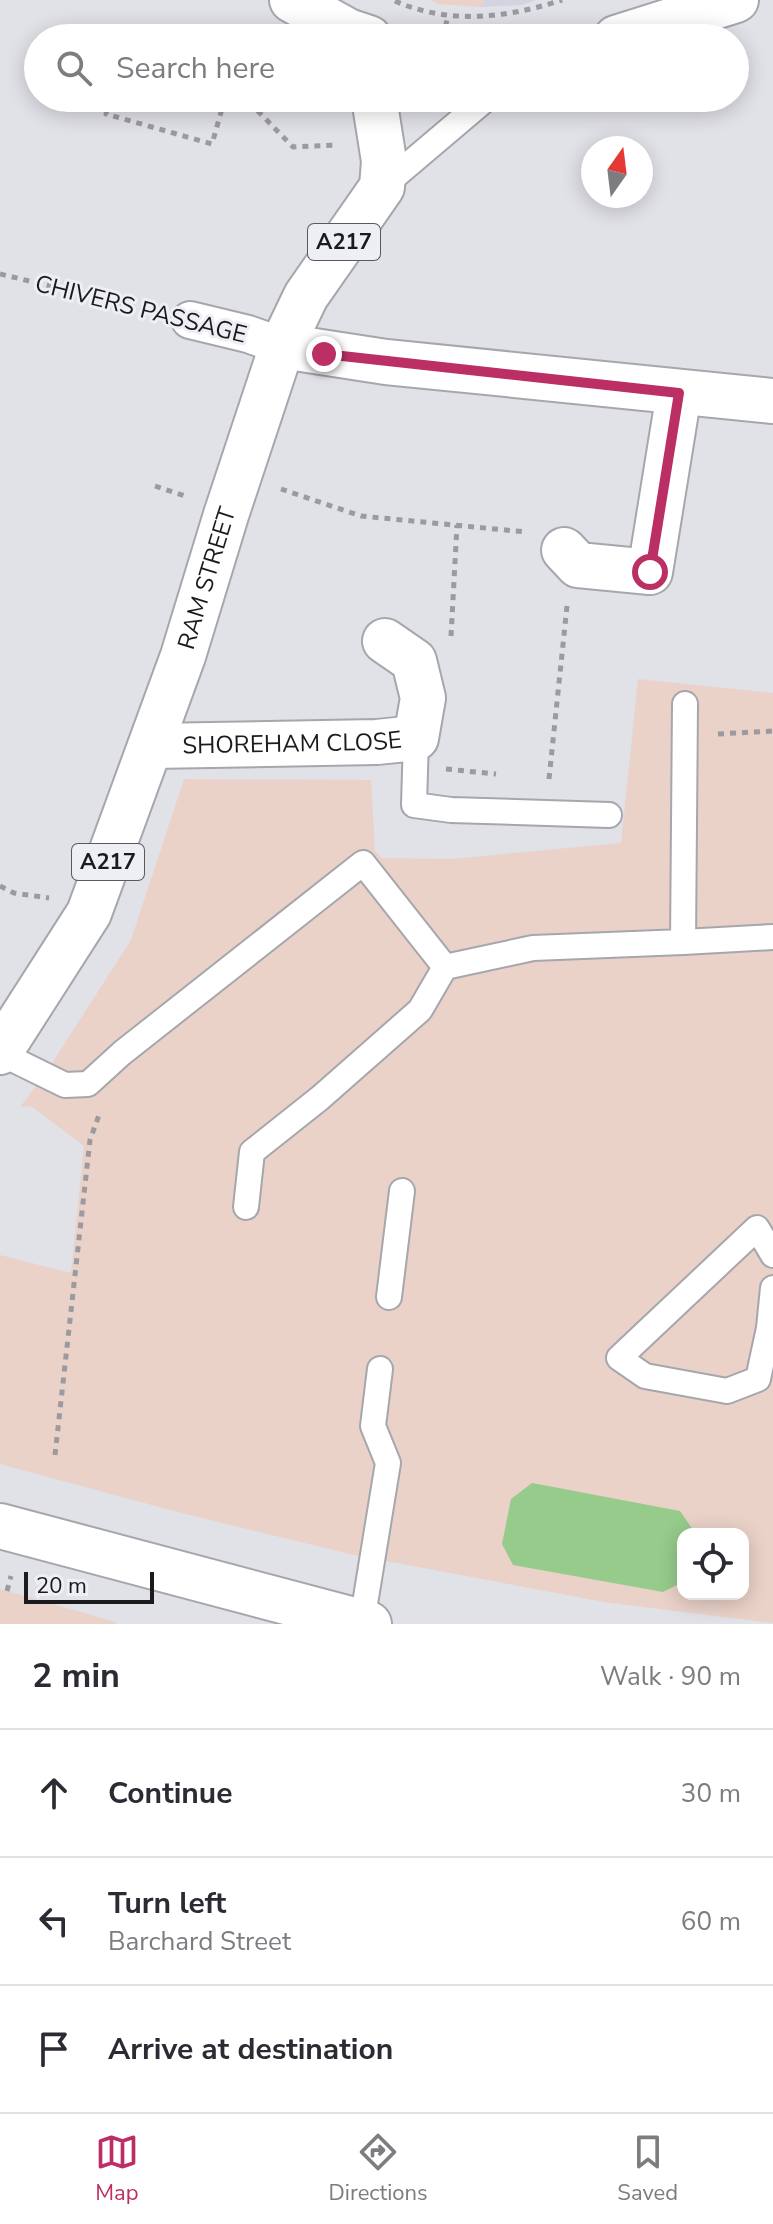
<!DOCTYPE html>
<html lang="en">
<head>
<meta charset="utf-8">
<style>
	:root { --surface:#fff; --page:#f7f7f7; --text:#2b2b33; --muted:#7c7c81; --line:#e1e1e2; --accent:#bb2f64 }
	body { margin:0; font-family:"Nunito Sans",sans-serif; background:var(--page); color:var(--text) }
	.controls { position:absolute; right:24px; bottom:24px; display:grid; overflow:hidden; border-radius:16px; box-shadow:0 4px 20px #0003 }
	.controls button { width:72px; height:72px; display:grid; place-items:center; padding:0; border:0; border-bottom:2px solid var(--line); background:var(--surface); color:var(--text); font:40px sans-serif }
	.compass { position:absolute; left:581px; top:136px; width:72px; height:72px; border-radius:50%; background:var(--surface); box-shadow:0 4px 20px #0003; rotate:14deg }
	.scale { position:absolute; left:24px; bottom:20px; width:130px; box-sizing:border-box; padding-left:8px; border:4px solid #1b1b1e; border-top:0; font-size:22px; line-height:28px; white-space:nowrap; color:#1b1b1e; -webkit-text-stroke:6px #eeeef5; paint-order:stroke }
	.stop { position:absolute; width:24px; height:24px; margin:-18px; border:6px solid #bb2f64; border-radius:50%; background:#fff }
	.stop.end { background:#bb2f64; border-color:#fff; box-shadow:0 2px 8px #0008 }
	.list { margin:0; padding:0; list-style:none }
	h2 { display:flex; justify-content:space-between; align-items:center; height:104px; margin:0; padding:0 32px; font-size:34px }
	h2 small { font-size:26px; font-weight:400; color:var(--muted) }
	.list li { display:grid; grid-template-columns:52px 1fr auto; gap:24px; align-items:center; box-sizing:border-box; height:128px; padding:0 32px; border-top:2px solid var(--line) }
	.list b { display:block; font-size:30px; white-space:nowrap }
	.list p { margin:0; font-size:26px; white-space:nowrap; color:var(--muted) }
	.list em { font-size:26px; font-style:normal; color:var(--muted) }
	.icon { flex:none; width:44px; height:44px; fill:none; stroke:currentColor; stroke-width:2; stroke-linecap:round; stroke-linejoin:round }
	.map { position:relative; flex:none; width:773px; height:1624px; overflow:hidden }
	.search { position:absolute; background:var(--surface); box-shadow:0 4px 20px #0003; left:24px; right:24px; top:24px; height:88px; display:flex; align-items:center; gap:20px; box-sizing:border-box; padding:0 28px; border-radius:44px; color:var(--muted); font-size:30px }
	.sheet { height:488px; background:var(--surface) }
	nav { display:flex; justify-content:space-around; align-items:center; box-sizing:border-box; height:112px; border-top:2px solid var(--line); background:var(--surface); font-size:22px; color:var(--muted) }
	nav a { display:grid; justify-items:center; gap:4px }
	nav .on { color:var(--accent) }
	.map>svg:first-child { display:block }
	.commercial { fill:#ead2c8; fill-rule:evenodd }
	.built { fill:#d3d3e2 }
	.green { fill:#96cb8b }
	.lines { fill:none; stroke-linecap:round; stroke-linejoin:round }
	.service-casing { stroke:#a6a6ad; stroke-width:28 }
	.pedestrian-casing { stroke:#a6a6ad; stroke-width:40 }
	.minor-casing { stroke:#a6a6ad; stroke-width:48 }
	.primary-casing { stroke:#a6a6ad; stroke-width:48 }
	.trunk-casing { stroke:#a6a6ad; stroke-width:48 }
	.path { stroke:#9a9aa0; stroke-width:5; stroke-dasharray:6 6; stroke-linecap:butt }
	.service { stroke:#fff; stroke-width:24 }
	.pedestrian { stroke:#fff; stroke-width:36 }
	.minor { stroke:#fff; stroke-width:44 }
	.primary { stroke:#fff; stroke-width:44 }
	.trunk { stroke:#fff; stroke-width:44 }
	.route { stroke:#bb2f64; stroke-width:10 }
	.labels { text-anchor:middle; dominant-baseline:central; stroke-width:6; stroke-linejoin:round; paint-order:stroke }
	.shield { fill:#eeeef5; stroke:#5a5a5e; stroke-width:2 }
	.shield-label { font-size:22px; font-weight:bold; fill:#1b1b1e }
	.street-label { font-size:24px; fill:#1b1b1e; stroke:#eeeef5 }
</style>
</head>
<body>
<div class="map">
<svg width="773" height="1624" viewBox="0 0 773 1624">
	<rect width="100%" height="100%" fill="#e1e1e8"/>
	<!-- commercial -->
	<path class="commercial" d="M431,0H486L480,7L439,4Z
		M638,679L773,693V1623L604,1602L354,1555L185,1514L0,1464V1255L71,1273L84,1146L31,1106L20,1107L45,1074L131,940L184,779L371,780L375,851L382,858L450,859L621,843ZM683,1534H743V1594H683Z
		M0,1589L116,1622L117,1624H0Z"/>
	<!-- built -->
	<path class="built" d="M486,0H536L522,5L480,7Z"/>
	<!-- green -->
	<path class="green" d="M532,1483L680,1511L696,1534H683V1582L663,1592L513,1565L502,1544L511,1499Z"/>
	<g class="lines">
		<defs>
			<path id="service" d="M382,187L487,98
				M685,704L683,942L773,937
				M416,738L414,805L451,810L609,815
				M0,1053L65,1085L88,1084L122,1053L363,863L445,967
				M246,1207L252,1152L320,1098L420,1010L445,967L533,948L683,942
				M773,1255L757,1228L619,1358L645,1376L727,1391L758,1379L769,1328L773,1288
				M389,1297L402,1191
				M362,1622L388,1463L373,1426L380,1369"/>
			<path id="pedestrian" d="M190,320L248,334L282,346"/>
			<g id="minor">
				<path d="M282,346L386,362L773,401"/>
				<path d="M564,550L578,565L650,572L679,393"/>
				<path id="s1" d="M152,746L377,742L416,738L423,698L414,661L385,641"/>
			</g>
			<g id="primary">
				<path id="s2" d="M0,1052L89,913L183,656L226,515L282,346L306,296L382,187L384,161L374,98"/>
			</g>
			<path id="trunk" d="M292,0L348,31L369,38
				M616,38L736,0
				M0,1526L369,1624"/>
		</defs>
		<!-- service casing -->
		<use href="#service" class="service-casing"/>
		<!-- pedestrian casing -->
		<use href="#pedestrian" class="pedestrian-casing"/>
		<!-- minor casing -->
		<use href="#minor" class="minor-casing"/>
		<!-- primary casing -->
		<use href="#primary" class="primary-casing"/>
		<!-- trunk casing -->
		<use href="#trunk" class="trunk-casing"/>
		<!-- path -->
		<path class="path" d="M395,1C449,25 507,18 562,0
			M127,38L130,27L168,38
			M443,38L448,15
			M110,98L106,114L212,144L225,98
			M238,98L249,102L293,147L337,145
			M0,274L155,311
			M155,486L185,496
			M281,489L361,516L526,532
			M451,636L457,525
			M718,734L773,731
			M446,769L496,774
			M549,779L567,606
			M0,886L14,893L49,898
			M55,1455L90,1140L99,1115
			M7,1591L11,1576"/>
		<!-- service -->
		<use href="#service" class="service"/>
		<!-- pedestrian -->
		<use href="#pedestrian" class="pedestrian"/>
		<!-- minor -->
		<use href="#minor" class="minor"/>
		<!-- primary -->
		<use href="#primary" class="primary"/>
		<!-- trunk -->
		<use href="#trunk" class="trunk"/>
	</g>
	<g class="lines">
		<!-- route -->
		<path class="route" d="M324,354L679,393L650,572"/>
	</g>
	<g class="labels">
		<!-- shield labels -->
		<g class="shield">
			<rect x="308" y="224" width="72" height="36" rx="6"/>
			<rect x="72" y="844" width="72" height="36" rx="6"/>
		</g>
		<g class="shield-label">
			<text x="344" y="242">A217</text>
			<text x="108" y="862">A217</text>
		</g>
		<!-- street labels -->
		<g class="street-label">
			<text transform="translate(141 309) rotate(14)">CHIVERS PASSAGE</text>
			<text stroke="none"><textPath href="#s2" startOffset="520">RAM STREET</textPath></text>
			<text stroke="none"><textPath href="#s1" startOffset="140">SHOREHAM CLOSE</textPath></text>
		</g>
	</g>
</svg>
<div class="controls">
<button><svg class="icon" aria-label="locate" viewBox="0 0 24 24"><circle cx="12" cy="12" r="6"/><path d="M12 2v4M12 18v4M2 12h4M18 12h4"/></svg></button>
</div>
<svg class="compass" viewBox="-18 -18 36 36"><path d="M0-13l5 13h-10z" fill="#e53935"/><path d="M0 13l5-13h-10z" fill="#7c7c81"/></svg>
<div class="scale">20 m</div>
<div class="stop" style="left:650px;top:572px"></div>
<div class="stop end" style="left:324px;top:354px"></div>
<div class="search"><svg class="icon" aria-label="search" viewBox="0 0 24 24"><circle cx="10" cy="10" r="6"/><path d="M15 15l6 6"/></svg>Search here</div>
</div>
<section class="sheet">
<h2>2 min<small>Walk · 90 m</small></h2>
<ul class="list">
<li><svg class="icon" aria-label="ahead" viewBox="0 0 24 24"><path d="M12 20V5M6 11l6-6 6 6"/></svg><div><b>Continue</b></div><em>30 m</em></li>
<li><svg class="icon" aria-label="left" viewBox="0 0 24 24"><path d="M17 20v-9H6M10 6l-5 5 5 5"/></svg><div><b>Turn left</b><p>Barchard Street</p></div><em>60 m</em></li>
<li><svg class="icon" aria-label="arrive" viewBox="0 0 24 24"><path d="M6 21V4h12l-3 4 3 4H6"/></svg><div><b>Arrive at destination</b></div></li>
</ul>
</section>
<nav>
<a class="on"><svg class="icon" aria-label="map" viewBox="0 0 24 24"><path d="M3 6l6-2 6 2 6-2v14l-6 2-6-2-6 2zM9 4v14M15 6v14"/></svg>Map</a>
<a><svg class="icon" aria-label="directions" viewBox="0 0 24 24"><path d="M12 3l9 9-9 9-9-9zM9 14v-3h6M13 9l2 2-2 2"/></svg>Directions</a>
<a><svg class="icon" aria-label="saved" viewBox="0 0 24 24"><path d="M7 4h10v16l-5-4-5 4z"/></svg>Saved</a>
</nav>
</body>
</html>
